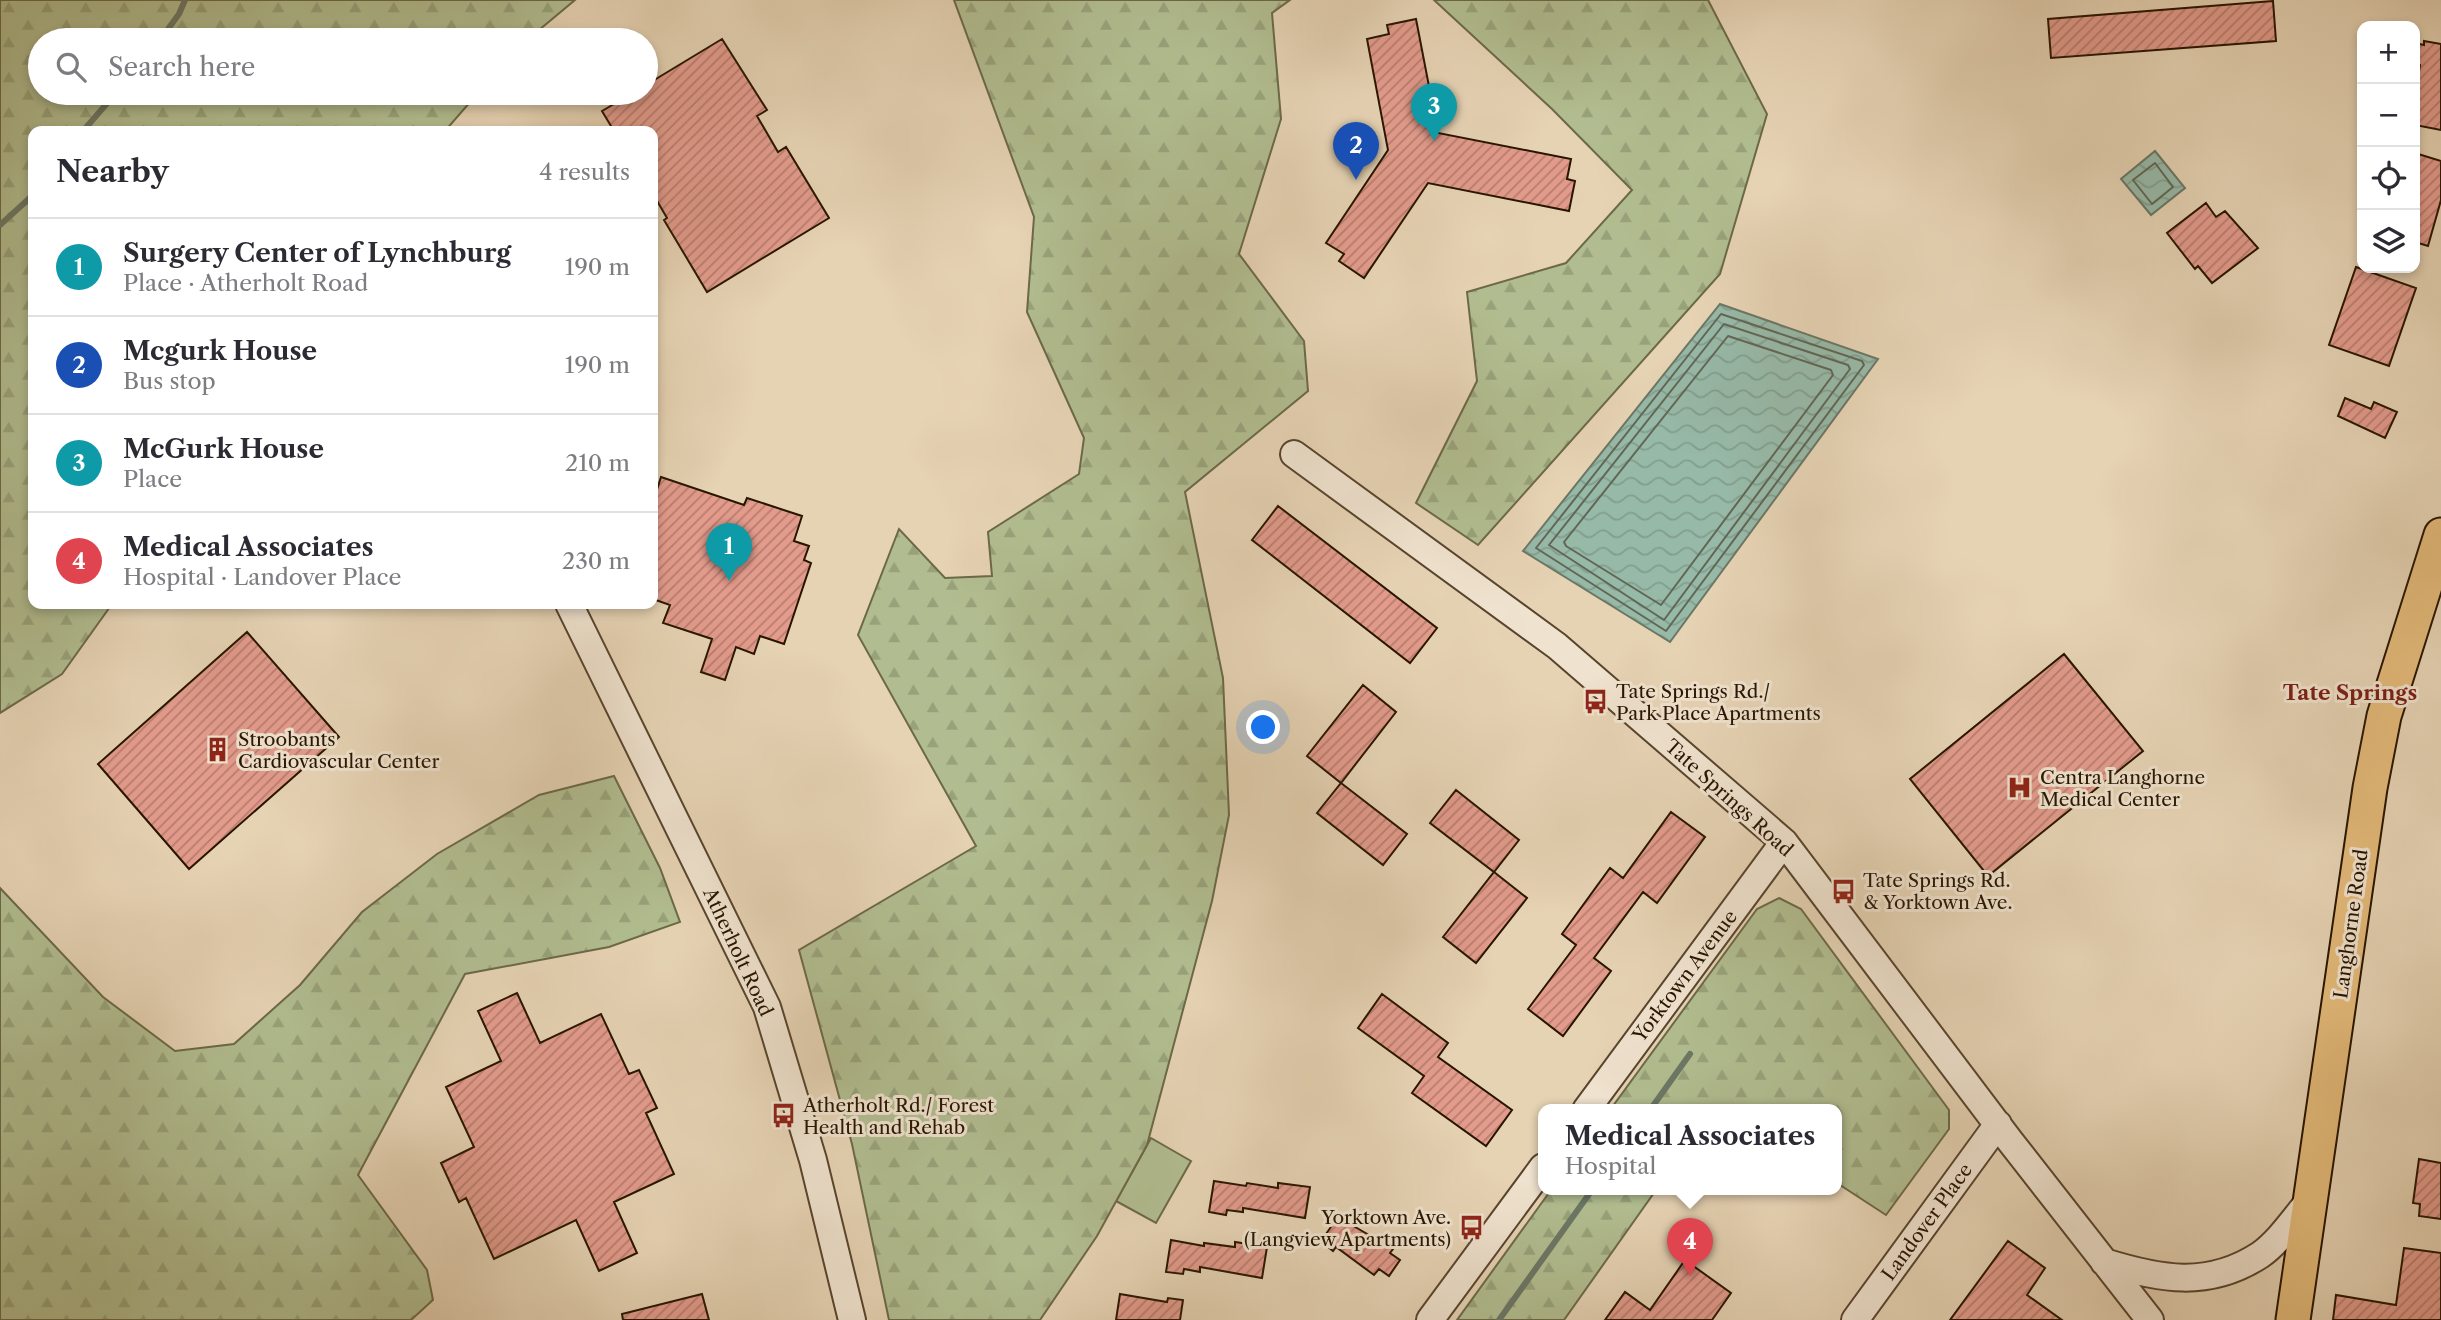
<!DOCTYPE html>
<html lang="en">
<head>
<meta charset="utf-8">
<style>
	:root { --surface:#fff; --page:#f2f2f3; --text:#2b2b33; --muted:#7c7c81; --line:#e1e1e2; --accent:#2563eb }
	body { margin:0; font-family:"Libre Caslon Text",serif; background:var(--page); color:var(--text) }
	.controls { position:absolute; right:21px; top:21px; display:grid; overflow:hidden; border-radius:14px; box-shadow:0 4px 10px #0003 }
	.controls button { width:63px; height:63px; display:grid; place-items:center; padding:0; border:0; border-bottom:2px solid var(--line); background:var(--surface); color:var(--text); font:35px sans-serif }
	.you { position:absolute; left:1264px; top:728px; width:24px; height:24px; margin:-18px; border:5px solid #fff; border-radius:50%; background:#1a73e8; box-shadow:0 0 0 10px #1a73e833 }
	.badge { display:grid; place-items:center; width:46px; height:46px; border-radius:50%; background:var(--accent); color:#fff; font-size:23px; font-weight:700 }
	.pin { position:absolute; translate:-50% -58px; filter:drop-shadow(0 2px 4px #0008) }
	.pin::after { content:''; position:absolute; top:37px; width:24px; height:21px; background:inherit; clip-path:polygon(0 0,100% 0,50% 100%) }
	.popup { position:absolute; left:1538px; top:1104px; width:304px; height:91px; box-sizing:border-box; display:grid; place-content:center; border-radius:14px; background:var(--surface); filter:drop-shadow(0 2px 5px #0005); font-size:23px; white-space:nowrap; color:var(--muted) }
	.popup b { font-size:26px; color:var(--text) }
	.popup::after { content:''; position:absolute; left:50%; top:100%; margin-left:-14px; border:14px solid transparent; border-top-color:var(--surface) }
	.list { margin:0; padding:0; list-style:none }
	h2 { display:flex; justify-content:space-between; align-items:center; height:91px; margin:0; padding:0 28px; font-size:30px }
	h2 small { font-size:23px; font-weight:400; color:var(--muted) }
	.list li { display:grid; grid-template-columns:46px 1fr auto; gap:21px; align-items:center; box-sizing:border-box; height:98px; padding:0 28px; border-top:2px solid var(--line) }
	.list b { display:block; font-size:26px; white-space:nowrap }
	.list p { margin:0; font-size:23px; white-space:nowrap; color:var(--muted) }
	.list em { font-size:23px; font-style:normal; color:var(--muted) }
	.icon { flex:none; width:38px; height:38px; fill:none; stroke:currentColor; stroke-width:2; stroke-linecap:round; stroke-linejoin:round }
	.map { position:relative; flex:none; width:2441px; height:1320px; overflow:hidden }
	.search { position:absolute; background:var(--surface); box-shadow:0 4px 10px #0003; left:28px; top:28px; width:630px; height:77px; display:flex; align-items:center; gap:18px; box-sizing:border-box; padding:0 24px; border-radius:38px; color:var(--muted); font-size:26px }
	.panel { position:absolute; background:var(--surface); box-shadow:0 4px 10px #0003; left:28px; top:126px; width:630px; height:483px; border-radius:14px }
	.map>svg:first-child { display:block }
	.green { fill:#b1bd90; stroke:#6c6948; stroke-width:2 }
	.forest { fill:url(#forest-firs); stroke:#6c6948; stroke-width:2 }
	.water { fill:url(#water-waves); stroke:#6b7765; stroke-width:2 }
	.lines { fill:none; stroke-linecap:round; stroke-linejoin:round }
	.shore { stroke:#606754; stroke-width:2 }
	.stream { stroke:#6b7765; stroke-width:6 }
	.building { fill:url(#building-hatch); stroke:#281500; stroke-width:2 }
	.minor-casing { stroke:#58442d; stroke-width:30 }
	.major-casing { stroke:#281500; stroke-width:37 }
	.minor { stroke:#efe2ce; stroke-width:26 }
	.major { stroke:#e3ba7a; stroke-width:33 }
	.labels { text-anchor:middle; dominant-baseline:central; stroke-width:6; stroke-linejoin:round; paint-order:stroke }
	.poi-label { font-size:19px; fill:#281500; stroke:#efe2ce; text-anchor:start }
	.street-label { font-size:19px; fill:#281500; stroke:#efe2ce }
	.neighbourhood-label { font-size:21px; font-weight:bold; fill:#7a1f14; stroke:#efe2ce }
</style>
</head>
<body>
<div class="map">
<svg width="2441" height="1320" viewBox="0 0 2441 1320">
	<defs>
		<pattern id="forest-firs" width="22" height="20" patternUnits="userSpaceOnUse" patternTransform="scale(1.75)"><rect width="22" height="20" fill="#b1bd90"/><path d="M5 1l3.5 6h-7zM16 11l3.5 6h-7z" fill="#98a27a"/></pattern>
		<pattern id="water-waves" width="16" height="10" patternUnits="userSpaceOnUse" patternTransform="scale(1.75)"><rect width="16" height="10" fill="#97b9a8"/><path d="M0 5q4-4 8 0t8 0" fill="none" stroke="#829e8f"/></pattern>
		<pattern id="building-hatch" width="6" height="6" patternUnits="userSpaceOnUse" patternTransform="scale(1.75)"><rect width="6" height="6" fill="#e39b8c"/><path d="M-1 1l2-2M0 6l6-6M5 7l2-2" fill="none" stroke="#b87d70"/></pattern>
	</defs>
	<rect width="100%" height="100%" fill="#e6d3b4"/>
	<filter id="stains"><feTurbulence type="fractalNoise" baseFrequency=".00286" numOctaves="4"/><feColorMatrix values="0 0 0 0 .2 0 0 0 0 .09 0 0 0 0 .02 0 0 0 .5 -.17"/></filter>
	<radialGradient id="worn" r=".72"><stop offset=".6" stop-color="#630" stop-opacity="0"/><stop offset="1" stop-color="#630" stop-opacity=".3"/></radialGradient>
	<!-- green -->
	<path class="green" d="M1151,1138L1191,1161L1156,1223L1116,1201Z"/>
	<!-- forest -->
	<path class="forest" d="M0,0H575L527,40H40V93H478L445,131H33V604H112L62,674L0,713Z
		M954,0H1290L1272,13L1281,119L1239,254L1304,341L1308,391L1185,492L1223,678L1229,815L1212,901L1147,1145L1097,1236L1040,1320H889L852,1144L799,950L976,846L858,635L899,529L945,578L992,576L988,532L1079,474L1084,438L1027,312L1034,217Z
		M1434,0H1708L1767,114L1720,274L1478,545L1416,503L1477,381L1467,292L1566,263L1632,190L1552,109Z
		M614,776L660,868L680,922L609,947L465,974L358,1175L427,1270L433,1300L411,1320H0V888L103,997L175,1051L234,1044L300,985L362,912L437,854L539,795Z
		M1779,898L1801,909L1949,1110V1129L1886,1215L1837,1183V1110H1610L1757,909Z
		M1551,1190H1656L1564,1320H1457Z"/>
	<!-- water -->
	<path class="water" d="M2155,151L2185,188L2151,215L2121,179Z
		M1720,304L1878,359L1670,642L1523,551Z"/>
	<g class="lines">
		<!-- shore -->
		<path class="shore" d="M2155,163L2173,187L2152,204L2133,180Z
			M1721,314L1862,361L1864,365L1666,631L1536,548Z
			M1724,324L1848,365L1850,369L1664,620L1549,545Z
			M1728,336L1831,370L1833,375L1661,605L1566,546L1564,542Z"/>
		<!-- stream -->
		<path class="stream" d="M160,40L179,14L185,0
			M83,131L116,93
			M0,225L33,195
			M1650,1110L1690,1054
			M1499,1320L1592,1190"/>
	</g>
	<!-- building -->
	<path class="building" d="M2273,1L2276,41L2051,58L2048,19Z
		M1416,19L1438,133L1571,159L1567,179L1575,181L1569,211L1428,183L1364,278L1339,261L1344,254L1326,243L1388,150L1367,39L1389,34L1387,25Z
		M722,39L767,110L757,116L778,152L786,147L829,218L707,292L664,220L667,218L653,194V131H614L602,111L633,93H646V85Z
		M2424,41L2441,44V130L2415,125V96L2420,65L2415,64V43L2424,45Z
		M2415,153L2441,161V200L2428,246L2415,242Z
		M2206,203L2216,217L2225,211L2258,248L2212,283L2198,266L2195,269L2167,233Z
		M2356,267L2416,288L2389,366L2329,345Z
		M2345,398L2371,409L2374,402L2397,412L2385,438L2338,416Z
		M661,477L744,505L747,498L802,516L794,541L809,546L804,560L811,563L784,644L760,636L754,654L736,647L725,680L701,672L712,639L663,623L670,605L653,599V502Z
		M1278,506L1437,628L1410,663L1252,540Z
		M247,632L339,737L189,869L98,764Z
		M2064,654L2143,751L1988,876L1910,779Z
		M1363,685L1396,712L1341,783L1307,756Z
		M1341,783L1407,834L1383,865L1317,813Z
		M1456,790L1519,840L1494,872L1430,823Z
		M1671,812L1705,837L1657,903L1643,892L1594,958L1611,971L1563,1036L1528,1009L1576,945L1562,934L1610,868L1623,878Z
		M1494,872L1527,898L1476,963L1443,937Z
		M517,993L540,1043L601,1014L629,1074L639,1070L657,1108L646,1113L674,1174L614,1202L637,1253L599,1271L576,1220L494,1259L466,1198L459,1202L441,1163L474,1147L446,1087L501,1061L478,1011Z
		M1382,994L1448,1043L1438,1057L1512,1110L1486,1146L1412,1093L1424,1076L1358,1028Z
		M2419,1159L2441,1163V1219L2419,1216L2420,1204L2413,1203Z
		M1214,1181L1246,1186L1247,1183L1278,1188V1183L1310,1187L1305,1218L1243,1208V1212L1227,1210L1226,1215L1209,1212Z
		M1338,1217L1393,1249L1390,1253L1400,1260L1389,1276L1379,1269L1374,1275L1336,1247L1333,1251L1321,1241Z
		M1171,1240L1204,1246V1243L1235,1247V1242L1267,1247L1262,1278L1200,1267V1272L1184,1269L1183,1274L1166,1272Z
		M2008,1241L2045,1268L2027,1295L2062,1320H1950Z
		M2404,1248L2441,1253V1320H2333L2336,1295L2396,1305Z
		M1685,1260L1731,1293L1712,1320H1605L1625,1292L1650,1310Z
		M702,1294L709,1320H623L622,1314Z
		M1120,1294L1167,1302L1168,1298L1183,1300L1180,1320H1116Z"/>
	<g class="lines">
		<defs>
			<path id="minor" d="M1294,454L1557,646L1784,842L2010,1141L2150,1320
				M569,604L767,1007L813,1160L852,1320
				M1586,1110L1784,842
				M2104,1262C2159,1279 2208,1289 2260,1255C2280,1241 2295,1217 2311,1199
				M1430,1320L1543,1167
				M1855,1320L1998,1124"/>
			<path id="major" d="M2293,1320L2370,788L2384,716L2441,535"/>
		</defs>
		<!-- minor casing -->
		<use href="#minor" class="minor-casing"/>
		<!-- major casing -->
		<use href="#major" class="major-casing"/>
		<!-- minor -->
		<use href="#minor" class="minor"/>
		<!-- major -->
		<use href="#major" class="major"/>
	</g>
	<!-- icons -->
	<defs>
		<symbol id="bus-bare" viewBox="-9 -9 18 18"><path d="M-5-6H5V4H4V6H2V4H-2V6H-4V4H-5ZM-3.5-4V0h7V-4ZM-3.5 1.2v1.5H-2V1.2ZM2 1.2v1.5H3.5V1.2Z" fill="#8f2418" stroke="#efe2ce" stroke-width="2.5" paint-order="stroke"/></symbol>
		<symbol id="building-bare" viewBox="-9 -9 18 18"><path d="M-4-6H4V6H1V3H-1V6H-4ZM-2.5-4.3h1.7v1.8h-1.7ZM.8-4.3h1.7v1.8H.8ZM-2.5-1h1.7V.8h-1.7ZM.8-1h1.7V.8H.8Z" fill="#8f2418" stroke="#efe2ce" stroke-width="2.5" paint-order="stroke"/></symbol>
		<symbol id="hospital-bare" viewBox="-9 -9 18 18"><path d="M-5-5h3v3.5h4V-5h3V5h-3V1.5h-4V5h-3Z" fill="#8f2418" stroke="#efe2ce" stroke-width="2.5" paint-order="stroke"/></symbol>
	</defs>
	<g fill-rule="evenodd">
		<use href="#bus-bare" x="1578" y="684" width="35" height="35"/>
		<use href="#building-bare" x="200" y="732" width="35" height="35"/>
		<use href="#hospital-bare" x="2002" y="770" width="35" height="35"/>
		<use href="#bus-bare" x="1826" y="874" width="35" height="35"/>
		<use href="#bus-bare" x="766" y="1098" width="35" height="35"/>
		<use href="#bus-bare" x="1454" y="1210" width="35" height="35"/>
	</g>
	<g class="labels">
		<!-- poi labels -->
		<g class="poi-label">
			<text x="1616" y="691">Tate Springs Rd./<tspan x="1616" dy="22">Park Place Apartments</tspan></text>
			<text x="238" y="739">Stroobants<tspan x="238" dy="22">Cardiovascular Center</tspan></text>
			<text x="2040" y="777">Centra Langhorne<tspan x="2040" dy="22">Medical Center</tspan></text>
			<text x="1863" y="880">Tate Springs Rd.<tspan x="1863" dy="22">&amp; Yorktown Ave.</tspan></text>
			<text x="803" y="1105">Atherholt Rd./ Forest<tspan x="803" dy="22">Health and Rehab</tspan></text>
			<text x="1451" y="1217" text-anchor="end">Yorktown Ave.<tspan x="1451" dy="22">(Langview Apartments)</tspan></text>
		</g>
		<!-- street labels -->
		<g class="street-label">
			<text transform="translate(1729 798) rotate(42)">Tate Springs Road</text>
			<text transform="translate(2351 924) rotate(-82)">Langhorne Road</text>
			<text transform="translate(738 952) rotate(65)">Atherholt Road</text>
			<text transform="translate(1685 976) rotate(-53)">Yorktown Avenue</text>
			<text transform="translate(1927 1222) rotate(-54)">Landover Place</text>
		</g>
		<!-- neighbourhood labels -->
		<g class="neighbourhood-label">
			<text x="2350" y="692">Tate Springs</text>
		</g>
	</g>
	<rect width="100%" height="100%" filter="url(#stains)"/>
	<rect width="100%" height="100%" fill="url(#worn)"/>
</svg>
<div class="controls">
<button>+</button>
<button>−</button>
<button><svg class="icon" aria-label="locate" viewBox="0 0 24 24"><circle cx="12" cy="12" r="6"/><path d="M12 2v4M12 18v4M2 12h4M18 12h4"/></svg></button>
<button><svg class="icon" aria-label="layers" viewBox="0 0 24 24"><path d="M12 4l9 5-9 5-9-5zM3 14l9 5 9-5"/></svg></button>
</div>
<div class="you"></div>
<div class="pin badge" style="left:729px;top:581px;background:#0f9aa8">1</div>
<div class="pin badge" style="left:1356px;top:180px;background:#1a4fb4">2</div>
<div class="pin badge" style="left:1434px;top:141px;background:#0f9aa8">3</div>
<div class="pin badge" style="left:1690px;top:1276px;background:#e0444e">4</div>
<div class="popup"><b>Medical Associates</b>Hospital</div>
<div class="search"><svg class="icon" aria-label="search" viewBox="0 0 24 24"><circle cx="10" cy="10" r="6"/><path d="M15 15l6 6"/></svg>Search here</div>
<section class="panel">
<h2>Nearby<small>4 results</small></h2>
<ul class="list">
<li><span class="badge" style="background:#0f9aa8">1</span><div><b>Surgery Center of Lynchburg</b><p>Place · Atherholt Road</p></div><em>190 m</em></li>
<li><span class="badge" style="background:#1a4fb4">2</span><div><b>Mcgurk House</b><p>Bus stop</p></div><em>190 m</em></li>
<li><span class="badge" style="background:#0f9aa8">3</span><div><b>McGurk House</b><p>Place</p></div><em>210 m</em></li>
<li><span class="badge" style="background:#e0444e">4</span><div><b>Medical Associates</b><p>Hospital · Landover Place</p></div><em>230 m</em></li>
</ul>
</section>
</div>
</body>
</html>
